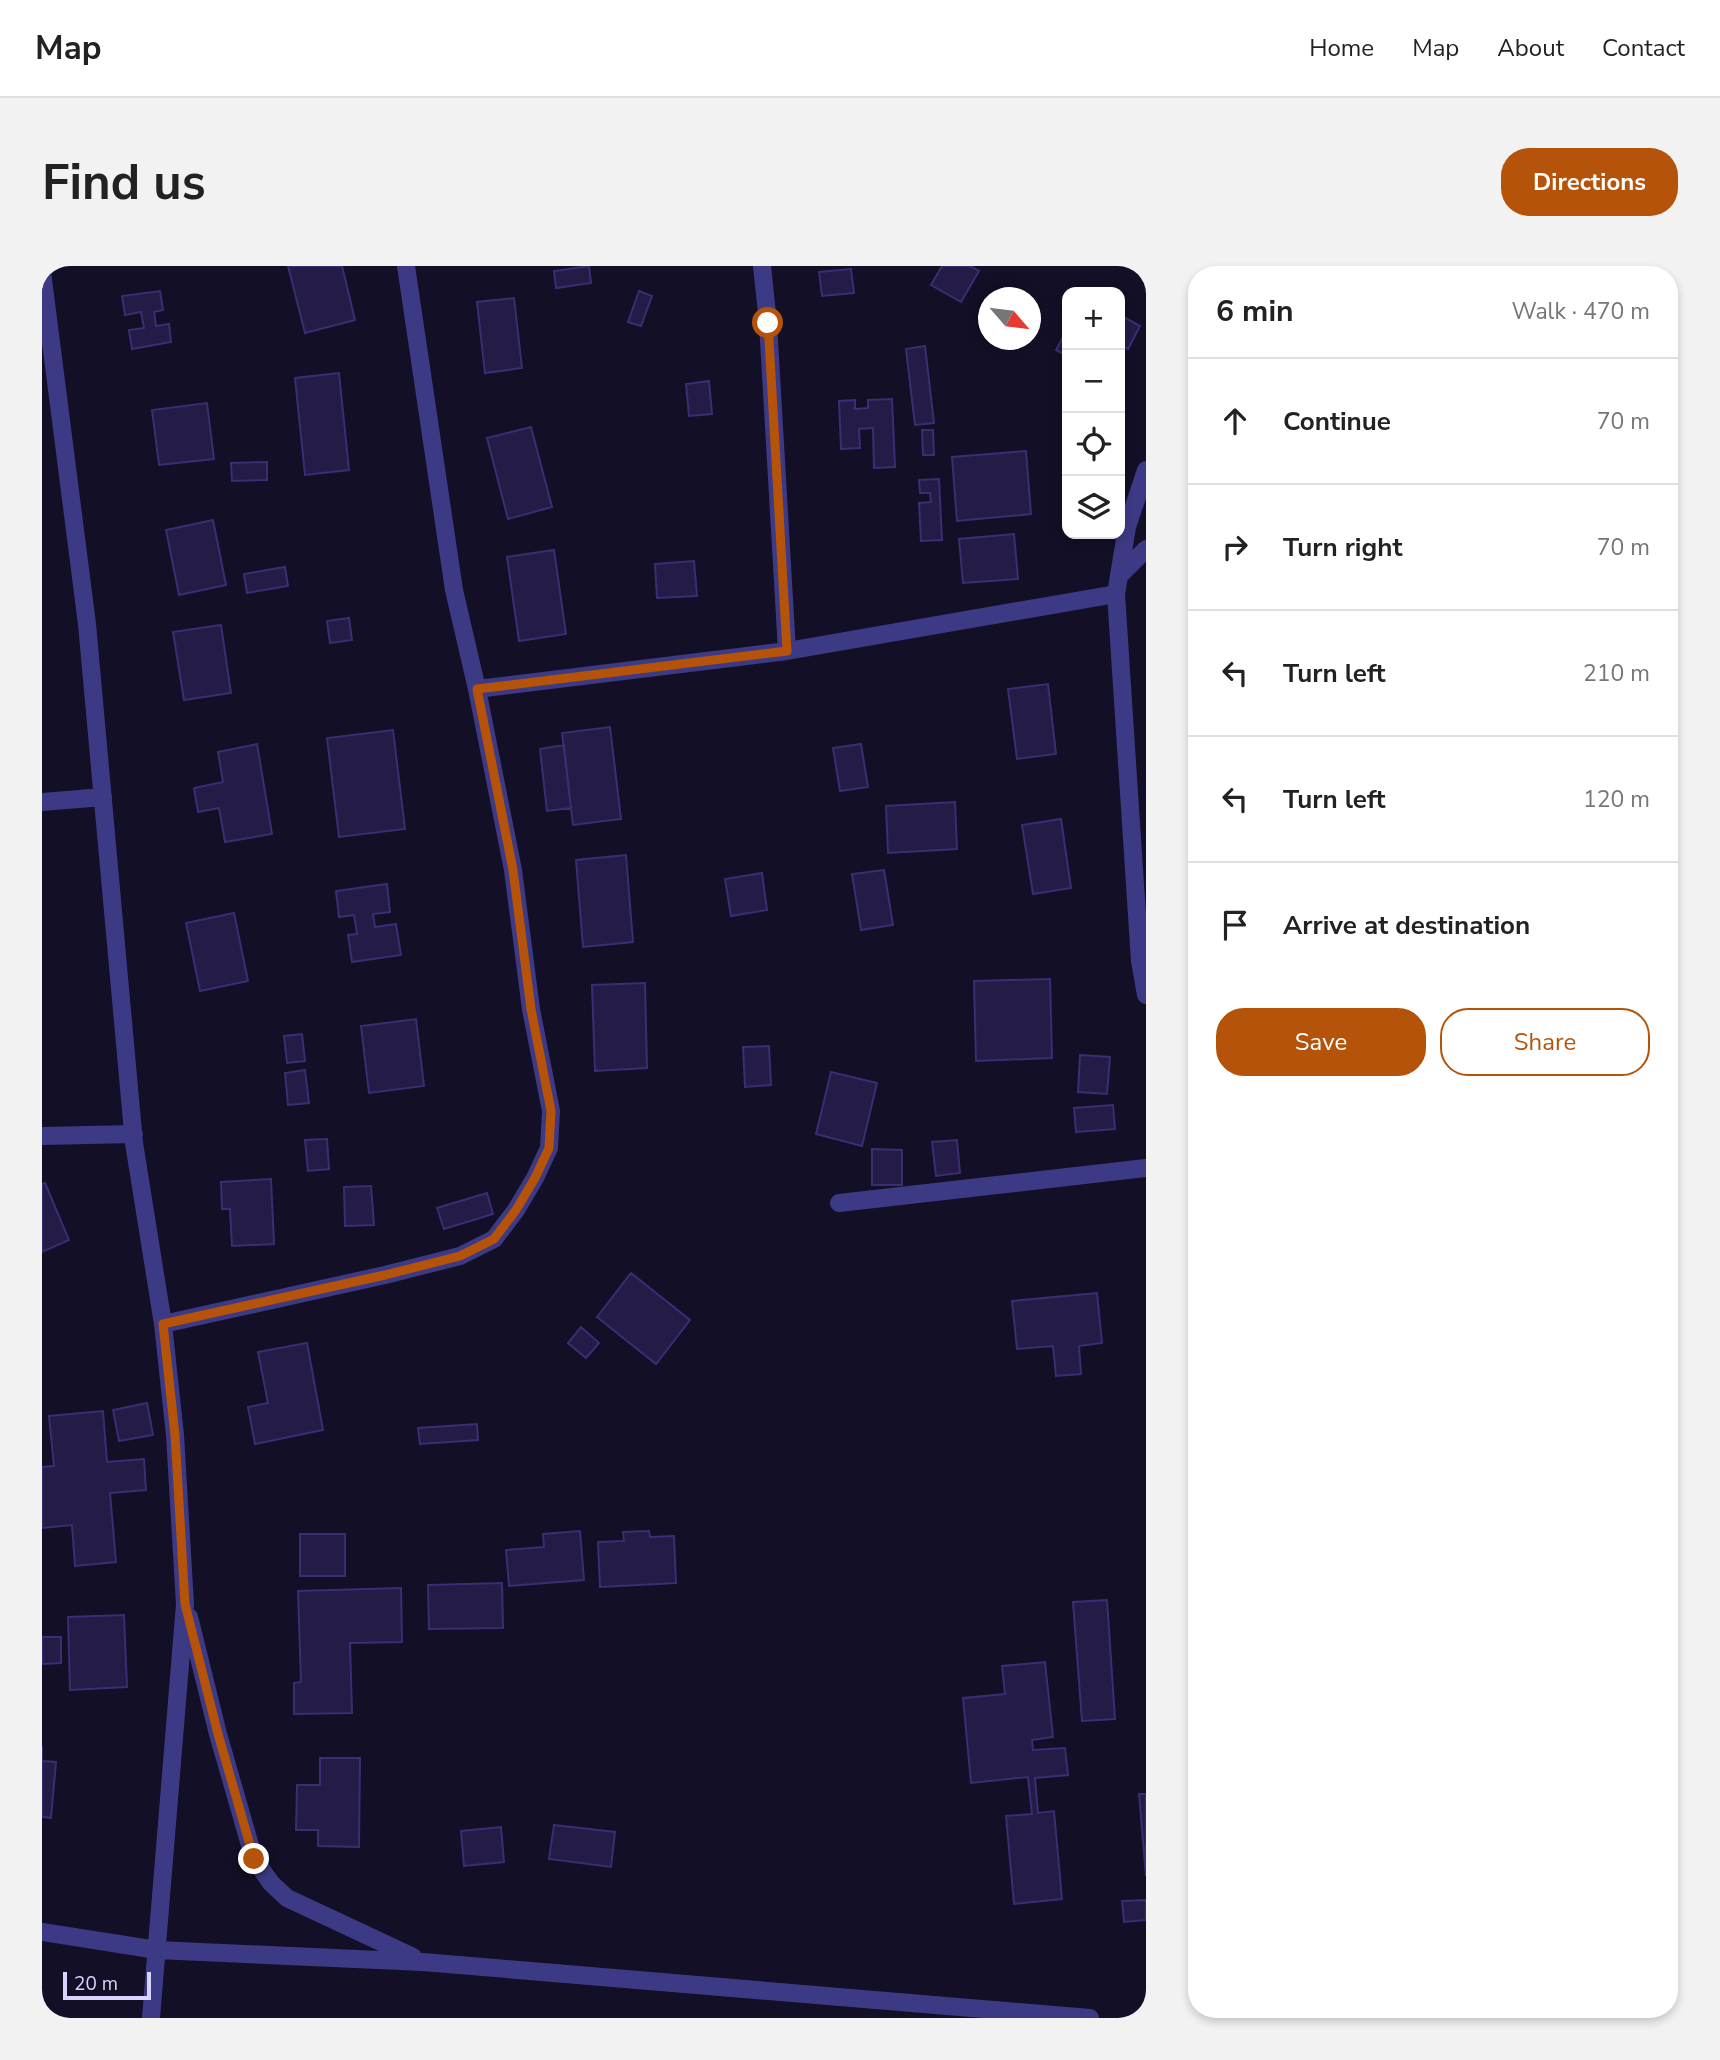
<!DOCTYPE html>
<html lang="en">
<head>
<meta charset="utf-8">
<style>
	:root { --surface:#fff; --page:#f2f2f2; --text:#222; --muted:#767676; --line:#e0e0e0; --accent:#b45309 }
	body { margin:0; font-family:"Nunito Sans",sans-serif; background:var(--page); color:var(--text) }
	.controls { position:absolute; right:21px; top:21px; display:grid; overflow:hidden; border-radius:14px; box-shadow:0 4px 10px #0003 }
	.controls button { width:63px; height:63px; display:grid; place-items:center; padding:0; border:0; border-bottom:2px solid var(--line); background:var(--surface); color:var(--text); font:35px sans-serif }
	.compass { position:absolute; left:936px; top:21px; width:63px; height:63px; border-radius:50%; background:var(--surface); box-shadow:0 4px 10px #0003; rotate:118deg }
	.scale { position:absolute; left:21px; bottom:18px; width:88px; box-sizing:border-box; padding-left:7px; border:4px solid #d9d4ff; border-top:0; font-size:19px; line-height:24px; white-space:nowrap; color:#d9d4ff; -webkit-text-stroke:5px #130f26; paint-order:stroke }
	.stop { position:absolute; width:21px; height:21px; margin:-16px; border:5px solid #b45309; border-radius:50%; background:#fff }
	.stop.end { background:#b45309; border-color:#fff; box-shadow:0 2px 7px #0008 }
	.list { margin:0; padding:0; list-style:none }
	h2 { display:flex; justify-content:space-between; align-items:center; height:91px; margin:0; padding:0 28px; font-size:30px }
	h2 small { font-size:23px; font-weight:400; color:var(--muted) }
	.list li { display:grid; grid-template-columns:46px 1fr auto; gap:21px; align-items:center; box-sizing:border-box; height:126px; padding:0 28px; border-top:2px solid var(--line) }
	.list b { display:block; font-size:26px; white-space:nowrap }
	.list em { font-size:23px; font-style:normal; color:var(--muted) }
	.actions { display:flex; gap:14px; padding:21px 28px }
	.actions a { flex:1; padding:16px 0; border:2px solid var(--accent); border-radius:28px; text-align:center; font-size:24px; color:var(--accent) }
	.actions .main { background:var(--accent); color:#fff }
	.icon { flex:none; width:38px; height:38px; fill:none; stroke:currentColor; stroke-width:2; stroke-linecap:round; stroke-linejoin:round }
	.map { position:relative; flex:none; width:1104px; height:1752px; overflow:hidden; border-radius:28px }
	header { display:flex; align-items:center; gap:42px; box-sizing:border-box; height:98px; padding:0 35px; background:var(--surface); border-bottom:2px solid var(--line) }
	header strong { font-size:33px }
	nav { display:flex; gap:38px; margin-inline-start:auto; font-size:24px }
	.intro { display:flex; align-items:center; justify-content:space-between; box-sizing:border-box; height:168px; padding:0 42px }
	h1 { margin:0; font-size:49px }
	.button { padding:18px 32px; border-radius:28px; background:var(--accent); color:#fff; font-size:24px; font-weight:700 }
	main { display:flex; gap:42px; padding:0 42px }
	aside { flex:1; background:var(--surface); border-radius:28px; box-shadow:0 4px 10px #0003 }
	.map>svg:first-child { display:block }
	.building { fill:#241b47; stroke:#3b2d73; stroke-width:2 }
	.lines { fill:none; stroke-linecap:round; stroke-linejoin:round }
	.street { stroke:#3d3a85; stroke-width:18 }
	.route { stroke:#b45309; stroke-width:9 }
</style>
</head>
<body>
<header>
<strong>Map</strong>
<nav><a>Home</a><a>Map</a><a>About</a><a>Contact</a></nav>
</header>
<div class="intro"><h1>Find us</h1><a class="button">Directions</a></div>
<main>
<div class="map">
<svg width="1104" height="1752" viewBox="0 0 1104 1752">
	<rect width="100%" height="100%" fill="#130f26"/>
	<!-- building -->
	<path class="building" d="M246,0H300L313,54L263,67Z
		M547,0L549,17L514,22L512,5Z
		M900,0H928L937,5L919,36L889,19Z
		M809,3L812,27L780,30L777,6Z
		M118,25L121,44L112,46L114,60L127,58L129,76L90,83L87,64L102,62L99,46L83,49L80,30Z
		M597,25L610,30L599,60L586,56Z
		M472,32L480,102L443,107L435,36Z
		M1078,49L1098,60L1086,83L1078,78Z
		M1025,64V90L1014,84Z
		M883,80L892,157L873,159L864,83Z
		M297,107L307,204L263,209L253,112Z
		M667,115L670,148L647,150L644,118Z
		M850,133L853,201L832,202L831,162L817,163L818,182L799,183L797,135L813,134V143L826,142V134Z
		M165,137L172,193L117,199L110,144Z
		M489,161L510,241L466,253L445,172Z
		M880,164H891L892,189H881Z
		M984,185L989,248L915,255L910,191Z
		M225,196V214L190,215L189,197Z
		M897,213L900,274L879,275L877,237L889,236L888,227H878L877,214Z
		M171,254L184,319L137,329L124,264Z
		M972,268L976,313L921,317L917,273Z
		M512,284L524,368L477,375L465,291Z
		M652,295L655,330L615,332L613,298Z
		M243,301L246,320L205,327L202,308Z
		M307,352L310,374L288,377L285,355Z
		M179,359L189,427L142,434L131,366Z
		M1006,418L1014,488L975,493L966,423Z
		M568,461L579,553L531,559L520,467Z
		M351,464L363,563L297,571L285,472Z
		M215,478L230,568L183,576L177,542L156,546L152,522L181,516L176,486Z
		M819,478L826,521L798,525L791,482Z
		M522,479L529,542L505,545L498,483Z
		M913,536L915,583L846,587L844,540Z
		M1019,553L1029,622L991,628L980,559Z
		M584,589L591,676L541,681L534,594Z
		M842,604L851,659L819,664L810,608Z
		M720,607L725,644L689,650L683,613Z
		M345,618L348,646L331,648L333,661L354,658L359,689L310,696L306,669L315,668L312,649L297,651L294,625Z
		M192,647L206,715L158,725L144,657Z
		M1008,713L1010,792L934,795L932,715Z
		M603,717L605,802L553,805L550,719Z
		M374,753L382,820L327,827L319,760Z
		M260,768L263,795L245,797L242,770Z
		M727,780L729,819L703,821L701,781Z
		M1038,789L1068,791L1065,828L1036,826Z
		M263,804L267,837L246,839L243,807Z
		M789,806L835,817L820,880L774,868Z
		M1071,839L1073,863L1034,866L1032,842Z
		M285,873L287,903L266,905L263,874Z
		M915,874L918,907L894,910L890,876Z
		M830,883L860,884V919H830Z
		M229,913L232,978L190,980L188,943H180L179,916Z
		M3,917L27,974L0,986V918Z
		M329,920L332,959L303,960L302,921Z
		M445,927L451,948L402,963L395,942Z
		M589,1007L648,1054L614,1098L555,1051Z
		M1055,1027L1060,1077L1037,1080L1039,1108L1014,1110L1011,1080L975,1083L970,1035Z
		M539,1061L557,1077L544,1092L526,1077Z
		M265,1077L281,1164L213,1178L206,1141L226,1137L216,1086Z
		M105,1137L111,1169L77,1175L71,1144Z
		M61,1145L65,1196L102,1193L104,1224L68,1227L74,1296L33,1300L30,1259L0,1262V1201L12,1200L7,1150Z
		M435,1158L436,1174L378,1178L376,1162Z
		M538,1265L542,1314L467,1320L464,1284L502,1281L501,1268Z
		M607,1265L608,1271L632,1270L634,1317L558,1321L556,1276L582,1275L581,1266Z
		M258,1268H303V1310H258Z
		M460,1317L461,1362L387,1363L386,1319Z
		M359,1322L360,1376L308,1377L310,1447L252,1448V1417L259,1416L256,1325Z
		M1065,1334L1073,1453L1040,1455L1031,1336Z
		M82,1349L85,1421L28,1424L26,1351Z
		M0,1371H19V1397L0,1398Z
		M1003,1396L1011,1471L990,1474L991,1484L1023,1482L1026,1509L993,1512L996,1547L1012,1545L1020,1633L972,1638L964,1550L990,1548L986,1511L929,1517L921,1432L963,1428L960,1400Z
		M0,1480V1495L14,1496L9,1552L0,1551Z
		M278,1492H318L317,1581L276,1580V1564H254L255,1519H278Z
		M1097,1528H1104V1610Z
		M512,1559L573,1566L569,1601L507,1593Z
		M459,1561L462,1596L422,1600L419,1565Z
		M1104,1634V1654L1082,1656L1080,1635Z"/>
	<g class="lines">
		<!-- street -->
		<path class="street" d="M720,0L726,57L745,385
			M0,6L45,358L92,877L121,1058L133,1169L143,1338L109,1752
			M1104,204L1085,261L1074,328L1098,695L1104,729
			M1077,310L1104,283
			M435,423L745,385L1074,328
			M0,536L61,531
			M0,870L92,868
			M797,937L1104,902
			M121,1058L343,1009L418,990L452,973L474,944L493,912L507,882L509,845L489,743L471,604L435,423L412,324L364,0
			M147,1351L176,1468L212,1593L229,1617L245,1632L371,1691
			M0,1666L115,1684L381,1696L1048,1752"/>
	</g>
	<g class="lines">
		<!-- route -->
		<path class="route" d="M212,1593L176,1468L143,1338L133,1169L121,1058L343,1009L418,990L452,973L474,944L493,912L507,882L509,845L489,743L471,604L435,423L745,385L726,57"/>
	</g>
</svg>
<div class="controls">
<button>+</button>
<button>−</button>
<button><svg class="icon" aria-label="locate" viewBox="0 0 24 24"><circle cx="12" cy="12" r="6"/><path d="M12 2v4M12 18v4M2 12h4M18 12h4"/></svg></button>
<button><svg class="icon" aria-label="layers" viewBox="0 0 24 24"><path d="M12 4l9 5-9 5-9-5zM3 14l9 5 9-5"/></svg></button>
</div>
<svg class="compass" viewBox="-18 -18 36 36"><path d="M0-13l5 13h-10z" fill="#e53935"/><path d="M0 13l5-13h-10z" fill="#767676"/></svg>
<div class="scale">20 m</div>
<div class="stop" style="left:726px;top:57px"></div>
<div class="stop end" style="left:212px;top:1593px"></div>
</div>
<aside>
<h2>6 min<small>Walk · 470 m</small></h2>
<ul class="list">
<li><svg class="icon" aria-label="ahead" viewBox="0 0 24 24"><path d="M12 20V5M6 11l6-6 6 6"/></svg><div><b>Continue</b></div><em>70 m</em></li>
<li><svg class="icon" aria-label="right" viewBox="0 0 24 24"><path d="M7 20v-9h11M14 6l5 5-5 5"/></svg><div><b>Turn right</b></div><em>70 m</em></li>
<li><svg class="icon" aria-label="left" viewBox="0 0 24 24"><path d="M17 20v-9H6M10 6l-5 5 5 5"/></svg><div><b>Turn left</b></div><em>210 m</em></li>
<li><svg class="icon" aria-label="left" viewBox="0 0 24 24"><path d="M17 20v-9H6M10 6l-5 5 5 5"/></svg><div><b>Turn left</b></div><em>120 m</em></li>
<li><svg class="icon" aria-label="arrive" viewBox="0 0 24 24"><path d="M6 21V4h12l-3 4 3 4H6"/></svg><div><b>Arrive at destination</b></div></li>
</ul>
<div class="actions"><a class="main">Save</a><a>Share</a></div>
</aside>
</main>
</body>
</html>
